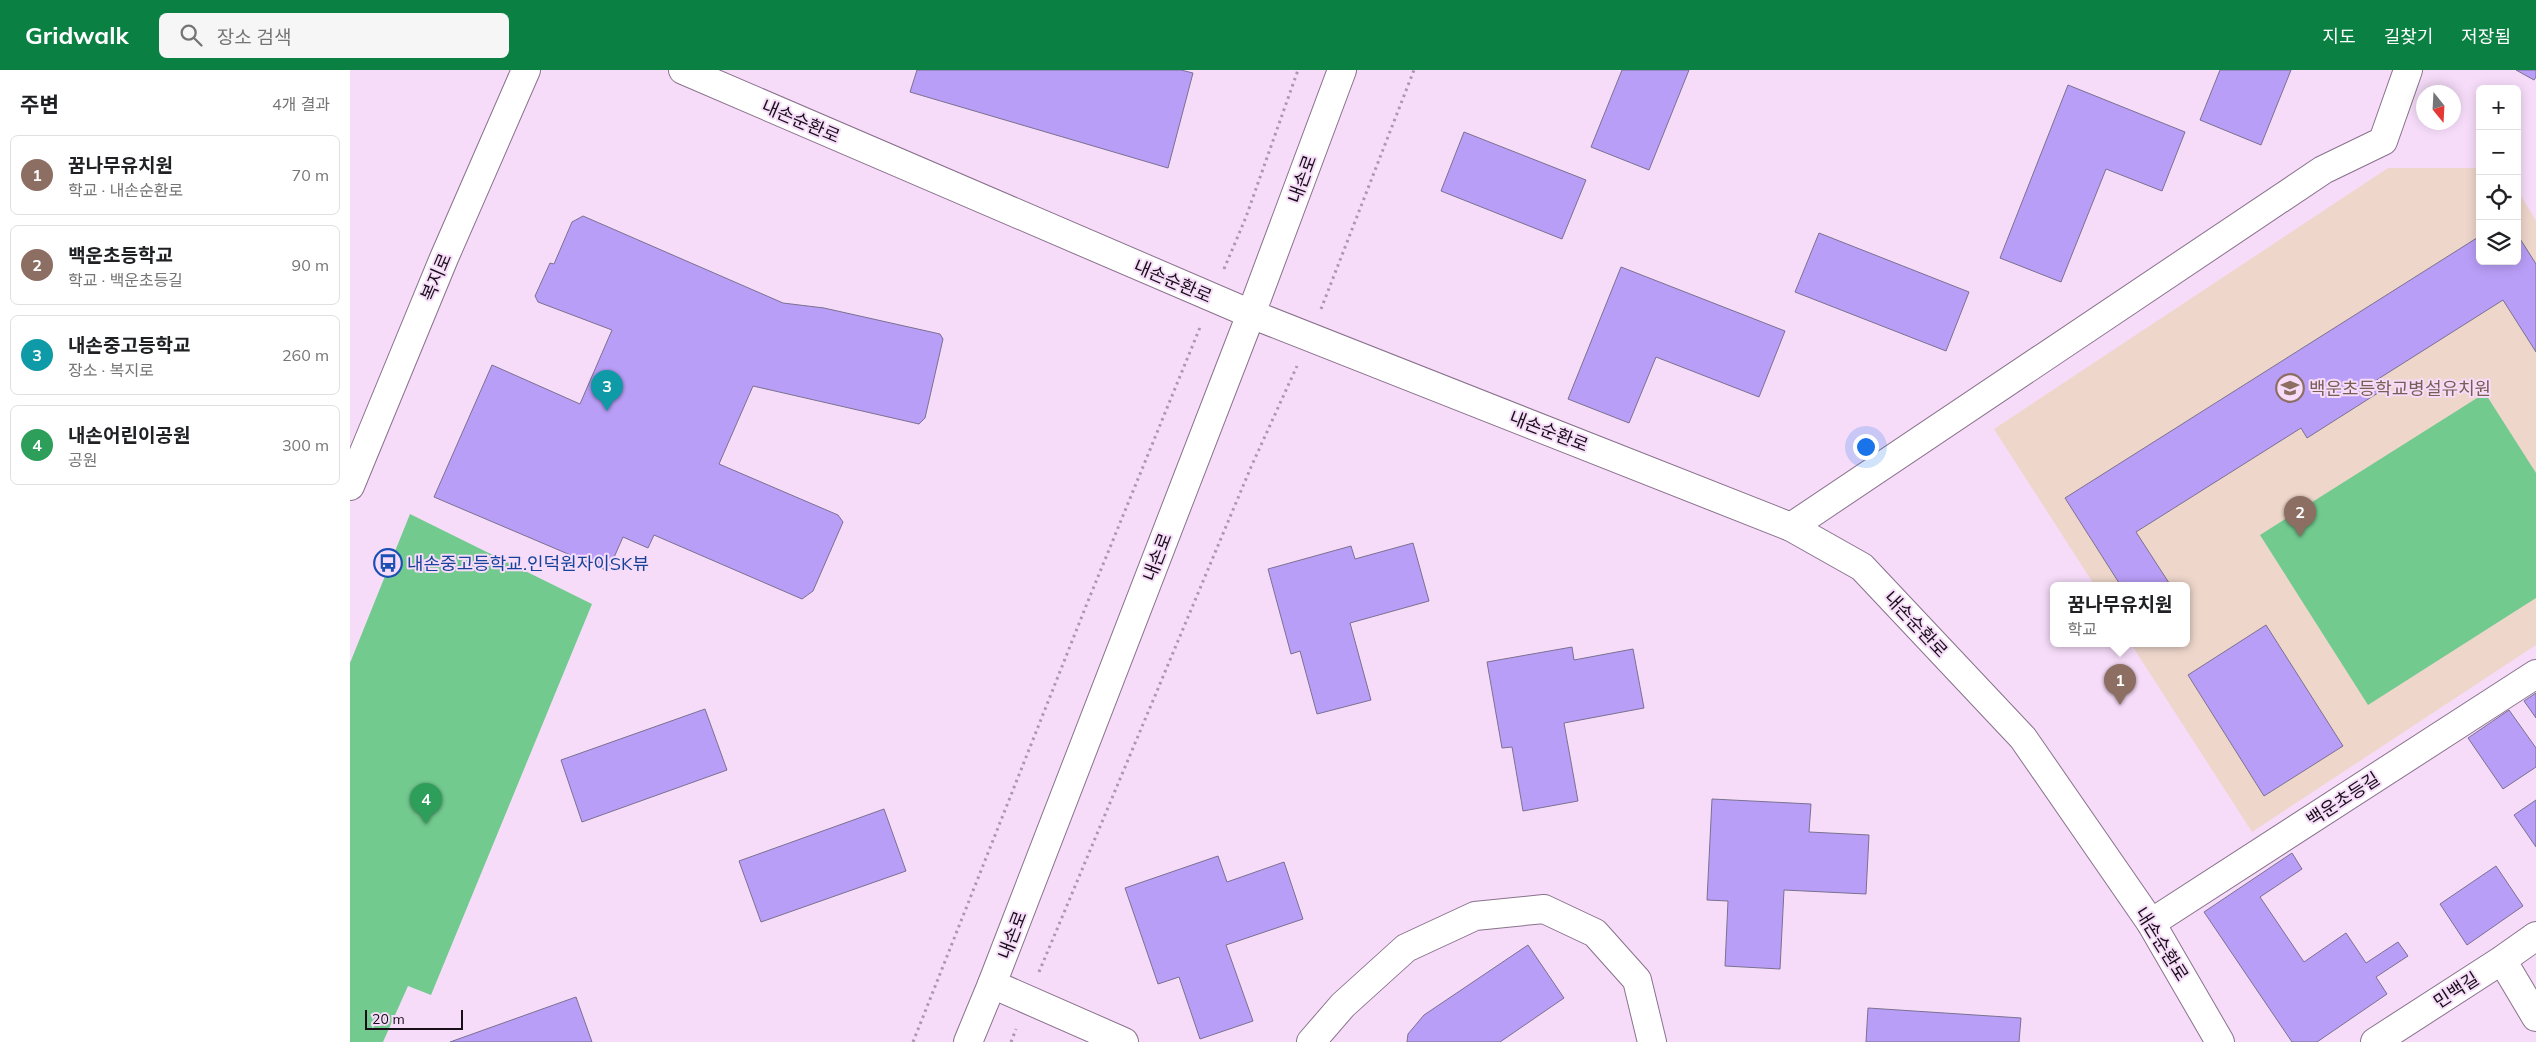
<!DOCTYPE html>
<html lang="ko">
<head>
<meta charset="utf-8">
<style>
	:root { --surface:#fff; --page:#f6f6f6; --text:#202124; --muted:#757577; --line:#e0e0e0; --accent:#0b8043 }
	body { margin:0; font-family:Mulish,"Noto Sans KR",sans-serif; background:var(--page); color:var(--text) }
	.controls { position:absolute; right:15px; top:15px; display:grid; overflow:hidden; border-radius:8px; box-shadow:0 2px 12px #0003 }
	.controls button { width:45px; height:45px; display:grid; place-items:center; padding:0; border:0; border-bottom:1px solid var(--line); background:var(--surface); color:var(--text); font:25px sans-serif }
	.compass { position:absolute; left:2066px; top:15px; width:45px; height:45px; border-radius:50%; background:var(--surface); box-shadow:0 2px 12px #0003; rotate:162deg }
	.scale { position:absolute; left:15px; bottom:12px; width:98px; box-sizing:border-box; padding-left:5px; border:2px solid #170e18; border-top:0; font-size:14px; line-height:18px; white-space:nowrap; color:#170e18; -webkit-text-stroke:4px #f6dcf9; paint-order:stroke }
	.you { position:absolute; left:1515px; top:376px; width:18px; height:18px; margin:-12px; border:4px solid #fff; border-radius:50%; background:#1a73e8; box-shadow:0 0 0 8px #1a73e833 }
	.badge { display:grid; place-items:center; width:32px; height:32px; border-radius:50%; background:var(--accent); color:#fff; font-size:16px; font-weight:700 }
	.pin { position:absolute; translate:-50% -41px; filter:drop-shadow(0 1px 2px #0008) }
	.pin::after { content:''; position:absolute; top:26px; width:18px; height:15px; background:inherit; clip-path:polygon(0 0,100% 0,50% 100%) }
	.popup { position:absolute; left:1700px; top:512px; width:140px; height:65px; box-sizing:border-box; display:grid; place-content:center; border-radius:8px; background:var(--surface); filter:drop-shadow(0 1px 4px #0005); font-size:16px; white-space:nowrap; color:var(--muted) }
	.popup b { font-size:19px; color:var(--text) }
	.popup::after { content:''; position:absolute; left:50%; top:100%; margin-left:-10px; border:10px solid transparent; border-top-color:var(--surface) }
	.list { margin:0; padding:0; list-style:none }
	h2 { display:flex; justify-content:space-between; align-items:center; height:65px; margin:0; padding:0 20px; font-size:21px }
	h2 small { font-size:16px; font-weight:400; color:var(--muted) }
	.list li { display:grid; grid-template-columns:32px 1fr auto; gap:15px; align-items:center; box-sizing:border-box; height:80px; margin:0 10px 10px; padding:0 10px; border:1px solid var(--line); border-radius:8px }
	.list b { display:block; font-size:19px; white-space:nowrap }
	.list p { margin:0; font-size:16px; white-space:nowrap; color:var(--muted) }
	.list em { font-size:16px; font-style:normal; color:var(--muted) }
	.icon { flex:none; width:28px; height:28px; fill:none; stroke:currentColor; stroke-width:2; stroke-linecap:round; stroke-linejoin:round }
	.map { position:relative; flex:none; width:2186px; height:972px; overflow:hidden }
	header { display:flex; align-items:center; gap:30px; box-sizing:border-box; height:70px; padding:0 25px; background:var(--accent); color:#fff }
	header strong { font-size:24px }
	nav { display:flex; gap:28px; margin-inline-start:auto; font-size:18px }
	.search { width:350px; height:45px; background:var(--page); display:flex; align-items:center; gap:12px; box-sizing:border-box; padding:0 18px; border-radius:8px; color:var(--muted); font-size:19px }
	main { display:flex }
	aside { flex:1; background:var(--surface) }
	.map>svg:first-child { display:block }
	.education { fill:#eed6cb }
	.green { fill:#72ca8f }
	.building { fill:#b99ef7; stroke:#7a7190 }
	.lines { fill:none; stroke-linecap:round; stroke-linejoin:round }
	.minor-casing { stroke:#89728c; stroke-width:30 }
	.tertiary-casing { stroke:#89728c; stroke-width:30 }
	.path { stroke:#ac98ae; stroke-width:3; stroke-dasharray:2.5 4; stroke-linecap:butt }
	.minor { stroke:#fff; stroke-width:28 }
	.tertiary { stroke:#fff; stroke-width:28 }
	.labels { text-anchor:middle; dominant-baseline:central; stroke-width:4; stroke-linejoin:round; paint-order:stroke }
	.street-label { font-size:18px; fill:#170e18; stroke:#f6dcf9 }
	.education-label { font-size:18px; fill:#785e54; stroke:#f6dcf9; text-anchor:start }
	.transit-label { font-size:18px; fill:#164399; stroke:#f6dcf9; text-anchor:start }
</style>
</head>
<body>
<header>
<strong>Gridwalk</strong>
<div class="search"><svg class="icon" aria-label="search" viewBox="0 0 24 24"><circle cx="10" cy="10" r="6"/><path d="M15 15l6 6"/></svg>장소 검색</div>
<nav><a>지도</a><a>길찾기</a><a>저장됨</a></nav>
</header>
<main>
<aside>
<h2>주변<small>4개 결과</small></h2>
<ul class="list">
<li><span class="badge" style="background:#8d6e63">1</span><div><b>꿈나무유치원</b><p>학교 · 내손순환로</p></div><em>70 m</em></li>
<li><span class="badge" style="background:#8d6e63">2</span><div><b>백운초등학교</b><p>학교 · 백운초등길</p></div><em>90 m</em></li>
<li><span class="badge" style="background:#0f9aa8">3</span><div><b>내손중고등학교</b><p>장소 · 복지로</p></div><em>260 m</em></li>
<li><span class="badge" style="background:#2e9e5b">4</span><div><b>내손어린이공원</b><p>공원</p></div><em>300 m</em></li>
</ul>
</aside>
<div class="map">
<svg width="2186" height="972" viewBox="0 0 2186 972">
	<rect width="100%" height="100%" fill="#f6dcf9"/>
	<!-- education -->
	<path class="education" d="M2038,98H2130V191H2167V119L2186,151V575L1902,762L1781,574H1836V516H1745L1644,359Z"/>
	<!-- green -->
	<path class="green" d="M2135,323L2186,403V528L2018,635L1910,465Z
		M60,444L242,534L81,925L58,916L33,972H0V593Z"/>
	<!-- building -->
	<path class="building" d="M567,0H831L843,3L818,98L560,22Z
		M1272,0H1339L1299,100L1241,77Z
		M1870,0H1941L1911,75L1850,50Z
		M2166,0H2186V7L2184,10Z
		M1718,15L1835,62L1812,121L1756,99L1711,212L1650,188Z
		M1114,62L1236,110L1212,169L1091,121Z
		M233,146L433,233L474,238L590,264L593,269L575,348L569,354L403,316L369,394L488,445L493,452L463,521L452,529L304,465L298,478L273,467L258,501L84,427L142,295L230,334L262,260L188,232L185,226L200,193L204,194L222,152Z
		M1469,163L1619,222L1596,281L1445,222Z
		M2167,164L2186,194V282L2153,230L2025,311L2031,321L1957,368L1951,358L1786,462L1821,516H1771L1715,428L2130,166V191H2167Z
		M1271,197L1435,261L1409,327L1306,287L1279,353L1218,329Z
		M1063,473L1079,531L1000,553L1021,630L967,644L950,581L941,584L918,499L1001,476L1005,489Z
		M1916,555L1993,676L1914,726L1838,605Z
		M1222,577L1224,590L1283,579L1294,638L1214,653L1228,731L1173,741L1162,677L1152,678L1137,592Z
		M2186,623V648L2174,631Z
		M355,639L377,700L232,752L211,690Z
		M2159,640L2186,678V697L2153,719L2118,668Z
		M1362,729L1461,734L1459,762L1519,765L1516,824L1434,820L1430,899L1375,896L1378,831L1357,830Z
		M2186,730V777L2164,745Z
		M534,739L556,801L411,852L389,791Z
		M1942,783L1952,799L1910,827L1954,892L1996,863L2016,893L2048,872L2058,886L2026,907L2037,924L1967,972H1942L1854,842Z
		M868,786L877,812L934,792L953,849L876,875L903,951L850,969L829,907L808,914L775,818Z
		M2146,796L2173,836L2117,875L2090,834Z
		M1178,875L1214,928L1150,972H1057L1058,964L1074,945Z
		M226,927L242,972H100Z
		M1518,938L1671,948L1669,972H1516Z"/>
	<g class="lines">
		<defs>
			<path id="minor" d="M1441,457L1973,100L2033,71L2058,0
				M1801,853L2186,604
				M2152,890L2186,947
				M642,914L774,972
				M961,972L993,935L1056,878L1125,846L1194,839L1245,863L1287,910L1302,972
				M2025,972L2152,890L2186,866"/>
			<path id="tertiary" d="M333,0L901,244L1441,457L1512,497L1673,668L1801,853L1870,972
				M0,416L94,188L176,0
				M618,972L642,914L901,244L992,0"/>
		</defs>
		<!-- minor casing -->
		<use href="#minor" class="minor-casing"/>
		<!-- tertiary casing -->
		<use href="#tertiary" class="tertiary-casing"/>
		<!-- path -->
		<path class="path" d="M874,199L896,147L948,0
			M971,239L1064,0
			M689,902L901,397L947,296
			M563,972L736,536L851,255
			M661,972L666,959"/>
		<!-- minor -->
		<use href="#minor" class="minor"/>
		<!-- tertiary -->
		<use href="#tertiary" class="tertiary"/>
	</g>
	<!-- icons -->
	<defs>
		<symbol id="school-ring" viewBox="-11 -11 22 22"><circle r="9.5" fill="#f6dcf9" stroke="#8d6e63" stroke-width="1.5"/><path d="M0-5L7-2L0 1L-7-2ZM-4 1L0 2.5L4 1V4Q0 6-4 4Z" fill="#8d6e63"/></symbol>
		<symbol id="bus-ring" viewBox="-11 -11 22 22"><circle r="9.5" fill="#f6dcf9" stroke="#1a4fb4" stroke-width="1.5"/><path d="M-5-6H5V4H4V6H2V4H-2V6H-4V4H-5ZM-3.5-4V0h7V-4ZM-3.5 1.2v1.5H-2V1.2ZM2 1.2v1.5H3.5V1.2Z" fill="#1a4fb4"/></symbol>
	</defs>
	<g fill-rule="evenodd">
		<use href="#school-ring" x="1924" y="302" width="32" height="32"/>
		<use href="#bus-ring" x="22" y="477" width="32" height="32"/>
	</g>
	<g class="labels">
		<!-- street labels -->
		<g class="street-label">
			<text transform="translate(451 51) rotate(23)">내손순환로</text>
			<text transform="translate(952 109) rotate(-70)">내손로</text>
			<text transform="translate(86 207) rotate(-67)">복지로</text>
			<text transform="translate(823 211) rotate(23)">내손순환로</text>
			<text transform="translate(1199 361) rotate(21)">내손순환로</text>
			<text transform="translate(807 487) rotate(-69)">내손로</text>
			<text transform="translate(1566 554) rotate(47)">내손순환로</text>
			<text transform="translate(1993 729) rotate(-33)">백운초등길</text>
			<text transform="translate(662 865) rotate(-69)">내손로</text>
			<text transform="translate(1812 874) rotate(58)">내손순환로</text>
			<text transform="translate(2106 920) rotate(-33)">민백길</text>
		</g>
		<!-- education labels -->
		<g class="education-label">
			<text x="1959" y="318">백운초등학교병설유치원</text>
		</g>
		<!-- transit labels -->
		<g class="transit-label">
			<text x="57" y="493">내손중고등학교.인덕원자이SK뷰</text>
		</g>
	</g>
</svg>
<div class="controls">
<button>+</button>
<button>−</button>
<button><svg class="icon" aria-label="locate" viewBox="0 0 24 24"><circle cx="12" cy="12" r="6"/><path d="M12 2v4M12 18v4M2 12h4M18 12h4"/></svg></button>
<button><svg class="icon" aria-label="layers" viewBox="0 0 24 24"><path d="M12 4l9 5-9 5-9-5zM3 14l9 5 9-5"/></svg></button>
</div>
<svg class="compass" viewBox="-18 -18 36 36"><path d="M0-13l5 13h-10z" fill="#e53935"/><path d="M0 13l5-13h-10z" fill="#757577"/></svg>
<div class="scale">20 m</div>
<div class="you"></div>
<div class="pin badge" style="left:1770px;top:635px;background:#8d6e63">1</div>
<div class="popup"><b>꿈나무유치원</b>학교</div>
<div class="pin badge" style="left:1950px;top:467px;background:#8d6e63">2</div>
<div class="pin badge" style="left:257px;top:341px;background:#0f9aa8">3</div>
<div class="pin badge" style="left:76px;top:754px;background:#2e9e5b">4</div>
</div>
</main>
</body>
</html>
